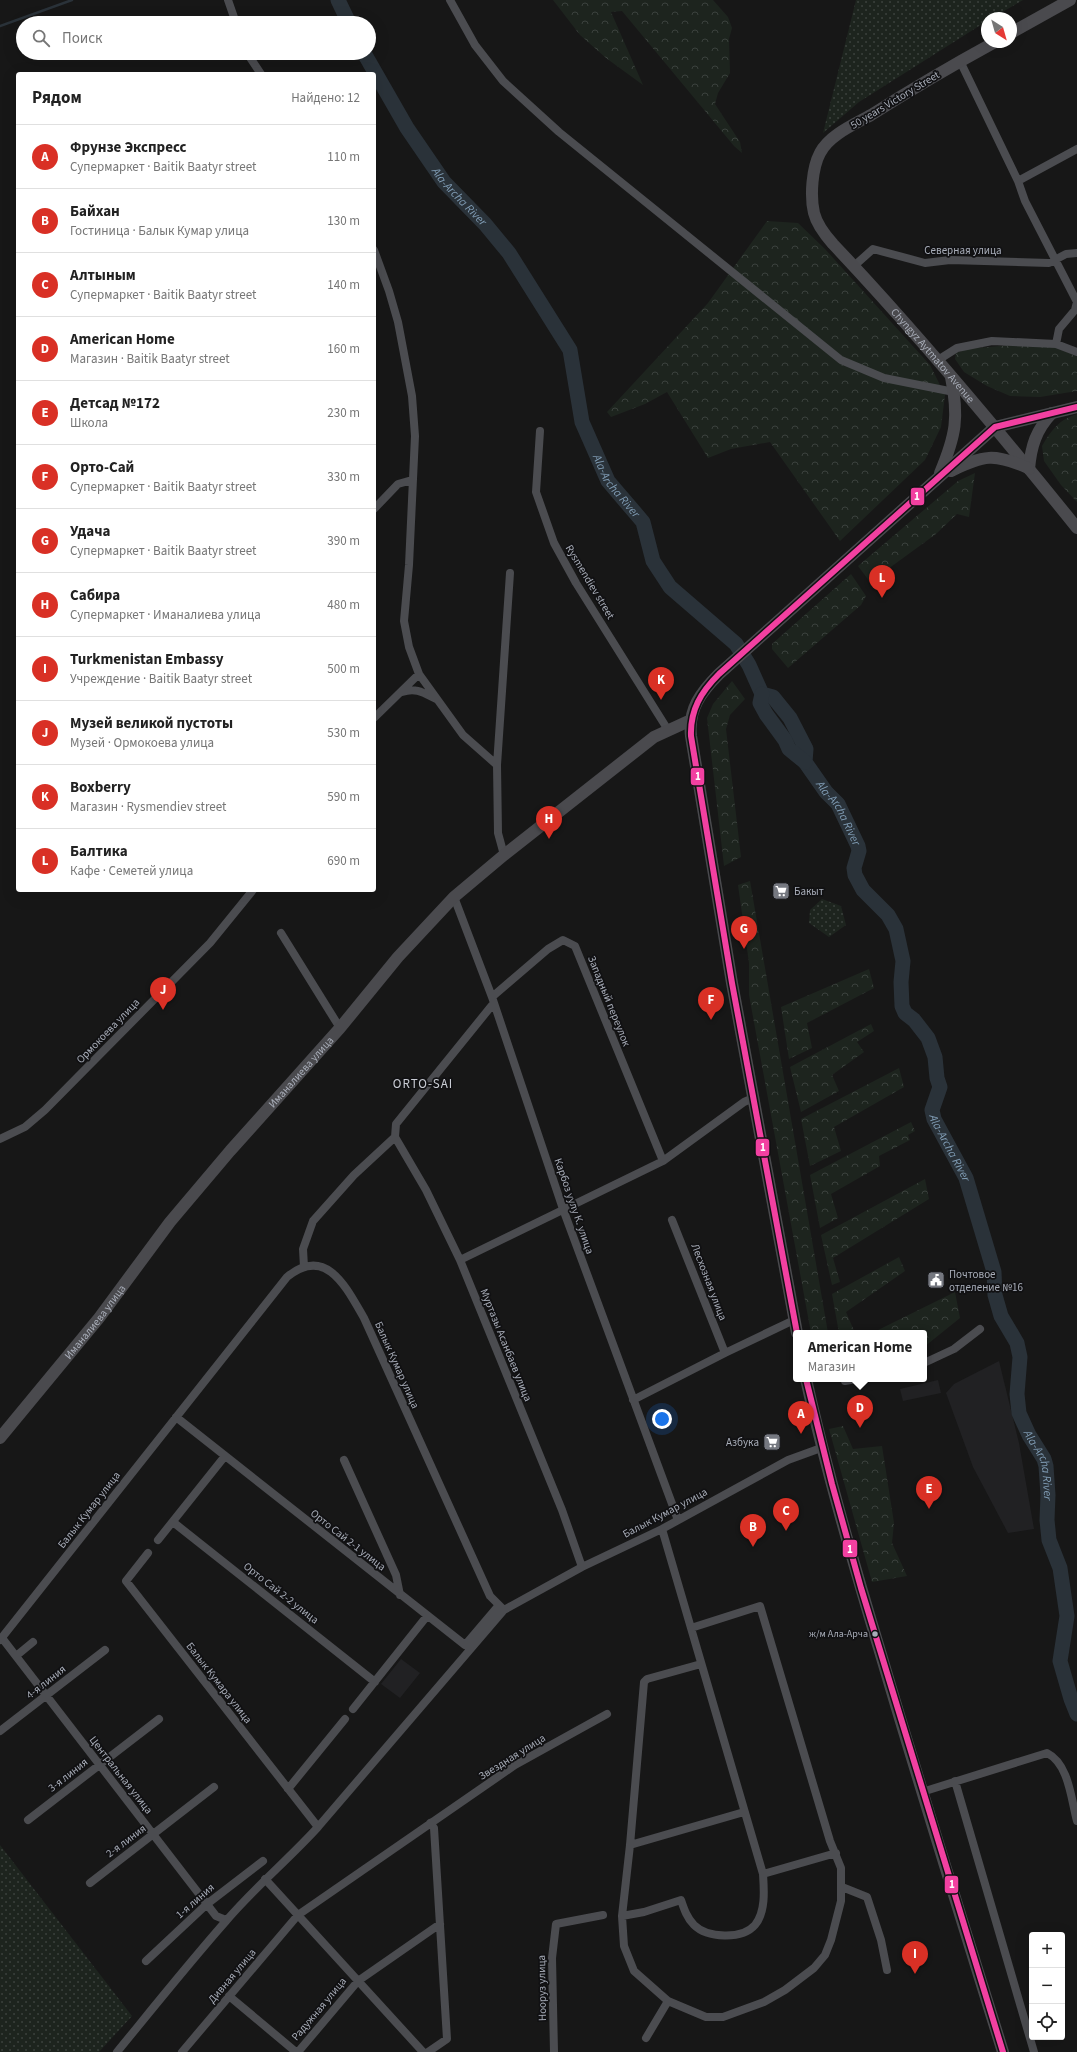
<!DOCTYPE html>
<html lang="ru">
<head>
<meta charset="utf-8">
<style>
	:root { --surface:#fff; --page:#f6f6f6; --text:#222; --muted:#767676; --line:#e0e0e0; --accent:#d93025 }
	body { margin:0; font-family:"Source Sans 3",sans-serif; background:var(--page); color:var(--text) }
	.controls { position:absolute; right:12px; bottom:12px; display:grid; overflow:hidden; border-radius:4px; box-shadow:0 4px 16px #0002 }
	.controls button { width:36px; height:36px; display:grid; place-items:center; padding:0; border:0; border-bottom:1px solid var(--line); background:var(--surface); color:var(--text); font:20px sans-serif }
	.compass { position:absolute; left:981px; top:12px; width:36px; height:36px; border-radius:50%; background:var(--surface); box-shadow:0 4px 16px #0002; rotate:143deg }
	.you { position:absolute; left:662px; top:1419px; width:14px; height:14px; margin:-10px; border:3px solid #fff; border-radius:50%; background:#1a73e8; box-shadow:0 0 0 6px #1a73e833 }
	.badge { display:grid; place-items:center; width:26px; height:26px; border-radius:50%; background:var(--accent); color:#fff; font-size:13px; font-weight:700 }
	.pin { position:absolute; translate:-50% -33px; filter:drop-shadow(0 1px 2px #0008) }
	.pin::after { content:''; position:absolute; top:21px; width:14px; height:12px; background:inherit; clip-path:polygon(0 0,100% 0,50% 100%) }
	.popup { position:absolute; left:793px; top:1330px; width:134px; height:52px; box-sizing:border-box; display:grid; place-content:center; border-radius:4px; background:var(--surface); filter:drop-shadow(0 1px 3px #0005); font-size:13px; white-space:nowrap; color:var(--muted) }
	.popup b { font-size:15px; color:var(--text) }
	.popup::after { content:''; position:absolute; left:50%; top:100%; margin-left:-8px; border:8px solid transparent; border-top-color:var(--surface) }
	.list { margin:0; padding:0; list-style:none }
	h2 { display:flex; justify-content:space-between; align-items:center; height:52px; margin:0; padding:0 16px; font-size:17px }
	h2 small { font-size:13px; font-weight:400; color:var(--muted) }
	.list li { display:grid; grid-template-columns:26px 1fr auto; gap:12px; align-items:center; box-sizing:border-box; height:64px; padding:0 16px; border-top:1px solid var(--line) }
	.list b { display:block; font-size:15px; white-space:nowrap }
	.list p { margin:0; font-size:13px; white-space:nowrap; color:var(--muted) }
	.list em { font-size:13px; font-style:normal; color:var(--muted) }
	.icon { flex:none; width:22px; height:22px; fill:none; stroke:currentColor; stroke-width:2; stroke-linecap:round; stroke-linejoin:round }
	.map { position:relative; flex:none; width:1077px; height:2052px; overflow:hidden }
	.search { position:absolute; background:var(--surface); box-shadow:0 4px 16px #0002; left:16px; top:16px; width:360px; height:44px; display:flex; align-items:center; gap:10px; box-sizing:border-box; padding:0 14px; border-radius:22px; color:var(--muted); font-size:15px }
	.panel { position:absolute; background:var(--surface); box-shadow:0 4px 16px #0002; left:16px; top:72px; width:360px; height:820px; border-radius:4px }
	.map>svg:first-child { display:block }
	.built { fill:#212123 }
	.grass { fill:url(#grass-dots) }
	.forest { fill:url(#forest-crowns) }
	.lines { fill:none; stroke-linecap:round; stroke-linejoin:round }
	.stream { stroke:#2a3239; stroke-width:2.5 }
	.river { stroke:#2a3239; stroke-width:15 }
	.street { stroke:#4b4c50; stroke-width:8 }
	.secondary { stroke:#4a4a4e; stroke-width:12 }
	.bus-1-casing { stroke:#111113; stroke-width:9 }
	.bus-1 { stroke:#f240a1; stroke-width:6 }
	.bus-dot { fill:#a8adb8; stroke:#111113; stroke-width:1.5 }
	.labels { text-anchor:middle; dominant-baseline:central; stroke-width:3.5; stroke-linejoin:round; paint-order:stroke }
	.bus-label { font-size:10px; fill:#a8adb8; stroke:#111113; text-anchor:end }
	.street-label { font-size:11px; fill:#a8adb8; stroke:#111113 }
	.poi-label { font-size:11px; fill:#a8adb8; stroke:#111113; text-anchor:start }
	.water-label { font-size:12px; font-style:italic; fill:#7f9bb3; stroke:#111113 }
	.quarter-label { font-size:13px; letter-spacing:1px; fill:#c9ccd4; stroke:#111113 }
	.line-badge { stroke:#111113; stroke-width:1.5 }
	.badge-label { font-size:11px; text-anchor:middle; font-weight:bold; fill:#fff }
</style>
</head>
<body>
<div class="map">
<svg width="1077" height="2052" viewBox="0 0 1077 2052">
	<defs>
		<pattern id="grass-dots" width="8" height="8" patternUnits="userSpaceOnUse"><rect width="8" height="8" fill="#1d241e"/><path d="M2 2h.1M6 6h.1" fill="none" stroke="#3b413d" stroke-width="1.8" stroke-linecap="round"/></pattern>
		<pattern id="forest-crowns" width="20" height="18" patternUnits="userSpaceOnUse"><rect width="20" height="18" fill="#1d241e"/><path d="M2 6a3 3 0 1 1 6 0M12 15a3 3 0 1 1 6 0" fill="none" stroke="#3b413d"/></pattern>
	</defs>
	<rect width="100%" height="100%" fill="#171717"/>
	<!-- built -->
	<path class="built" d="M999,1361L1019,1443L1034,1529L1008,1533L973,1467L946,1393L954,1384Z
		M938,1380L941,1393L903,1401L900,1389Z
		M401,1659L420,1673L400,1698L381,1684Z"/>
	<!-- grass -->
	<path class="grass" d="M856,0H1023L992,18H987V21L859,102L823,133Z
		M822,899L841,906L846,925L829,937L809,923L810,910Z
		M0,1845L132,2016L99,2052H0Z"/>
	<!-- forest -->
	<path class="forest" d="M553,0H713L728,17L732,28L729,39L730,73L718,93L715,104L740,142L742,153L734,146L622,11L611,12L643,85L606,58L580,35Z
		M767,221L798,223L825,249L930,365L945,395L941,427L925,460L840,541L770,442L731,449L708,458L667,392L645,404L611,417L607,412L708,303Z
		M1010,345L1053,347L1077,356V391L1040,397L1010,396L987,386L964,372L955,359L956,353L967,349Z
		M1077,414V502L1061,485L1044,461L1042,446C1051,430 1060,419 1077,414Z
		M975,473L969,517L957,514L936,534L888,569L876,590L858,566L958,481Z
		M851,574L866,596L861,605L788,668L772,649V644Z
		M732,681L745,699L730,715L726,729L741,857L724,866L707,718L713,704Z
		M750,881L828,1333H811L749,995V963L738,885Z
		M869,969L874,988L807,1023L812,1048L789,1059L781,1007Z
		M871,1024L874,1031L857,1042L864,1052L832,1075L839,1091L801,1112L790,1067Z
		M899,1068L904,1087L834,1127L841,1151L810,1166L801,1119Z
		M911,1122L915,1131L908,1135L910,1140L879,1156L880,1166L831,1194L838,1218L820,1228L810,1175Z
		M925,1179L929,1199L833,1258L840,1282L832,1285L821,1235Z
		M899,1257L905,1271L846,1312L855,1333H839L832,1294Z
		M955,1292L960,1318L924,1347V1333H872Z
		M843,1426L853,1449L882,1446L894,1523L892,1543L907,1576L872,1582L829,1429Z"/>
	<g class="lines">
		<!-- stream -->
		<path class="stream" d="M0,26L72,0"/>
		<!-- river -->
		<g class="river">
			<path d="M338,0L349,23"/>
			<path id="s1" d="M364,53L407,128L444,182L485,224L509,253L570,350L582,422L608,481L643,522L653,561L670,587L736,644L749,665L762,694L773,697L790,718L806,749L805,762L826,792L838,804L858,846L859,851L854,868L855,875L863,890L888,915L896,929L903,961L901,982L902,1006L905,1013L914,1020L928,1038L935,1057L937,1078L940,1087L932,1110L934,1119L966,1178L994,1272L995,1295L1001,1316L1017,1343L1020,1357L1017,1394L1019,1413L1029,1435L1044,1459L1046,1466L1048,1495L1047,1520L1049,1540L1060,1568L1067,1616L1060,1661L1071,1699L1077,1714"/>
			<path d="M762,694L760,703L766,714L785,740L789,749L805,762"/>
		</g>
		<!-- street -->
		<path class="street" d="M228,0L236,23
			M450,0L475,45L503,81L559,132L841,360L884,378L954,392
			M247,53L261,74
			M960,61L1018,181L1025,201L1077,302
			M1018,181L1077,149
			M374,250L389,291L398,322L412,396L415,436L409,565L404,621L409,647L419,674L463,735L497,765L498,833L504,855
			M854,266L873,249L925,263L950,260L1049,263L1066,254L1077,253
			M1056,344L1059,329L1075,310L1077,302
			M938,360L957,348L992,341L1056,344L1077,352
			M540,431L536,492L554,543L576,583L668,730
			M374,509L398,484L412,480
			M402,692C416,687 424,693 436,699
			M374,718L419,674
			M497,765L510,573
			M454,897L492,997L563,1209L678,1520
			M281,933L340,1028
			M492,997L548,949L563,940L575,946L663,1161
			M395,1137L426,1190L460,1260L562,1510L582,1567
			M395,1137L396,1124L493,1004
			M0,1139L25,1127L45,1110L210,943L253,890
			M672,1220L725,1353
			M460,1260L663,1161L744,1102L753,1098
			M304,1267L303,1249L313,1221L354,1175L395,1137
			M924,1363L954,1349L980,1329
			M845,1381L856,1379
			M633,1400L725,1353L794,1320
			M176,1417L465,1645L499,1605
			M344,1460L396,1575L400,1595
			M173,1522L375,1682
			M158,1540L225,1456
			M148,1553L126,1581L318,1827
			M691,1628L760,1606L830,1841L841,1868V1901L831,1940L825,1955L814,1968L785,1990L764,2002L723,2017H706L668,2001L634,1971L624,1946L622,1916L630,1845L644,1682L647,1679L701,1664
			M2,1638L216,1916L226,1920
			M0,1640L287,1277C326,1245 346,1287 364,1318L490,1596L504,1610L582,1567L662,1529L788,1460L821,1448
			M16,1656L33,1642
			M353,1709L427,1616
			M0,1731L105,1650
			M955,1781L1034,2052
			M288,1789L345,1719
			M922,1792L1047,1753C1069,1764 1071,1799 1077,1821
			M28,1820L159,1719
			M630,1845L744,1812
			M763,1874L836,1853
			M265,1879L423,2052
			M90,1883L214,1787
			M842,1887L867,1897L881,1940L887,1970
			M622,1916L644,1912L681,1900C684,1909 687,1918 694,1925C707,1938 742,1940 755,1925C766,1912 764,1889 763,1874L662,1529
			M146,1961L207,1904L263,1861
			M229,1996L296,2052
			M646,2038L668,2001
			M117,2052C153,2008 189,1963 226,1921C255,1887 289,1859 318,1827L504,1610
			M182,2052L298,1915L515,1765L607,1714
			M298,2052L358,1981L440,1924
			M428,2052L447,2039L434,1828L430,1823
			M554,2052L552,1958L556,1924L603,1915"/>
		<!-- secondary -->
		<g class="secondary">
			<path d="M1011,33L1070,0"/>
			<path id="s2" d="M995,42C953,65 912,89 871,115C855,124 829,135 820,153C812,168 810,196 814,213C817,225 825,235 833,244C919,335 999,431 1077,528"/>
			<path d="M1029,469C1031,446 1036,430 1052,413"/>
			<path d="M951,471C984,455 994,453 1028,468"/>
			<path d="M940,473C956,435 959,417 951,377"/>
			<path d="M797,1333L732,983L691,736C688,709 701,692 719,674L995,427L1077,407"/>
			<path d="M806,1379C827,1473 854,1565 882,1658C921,1790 962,1921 1003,2052"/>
			<path id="s3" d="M0,1438L99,1318L170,1222L230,1151L340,1028L398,957L454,897L504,855L654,737L691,720"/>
		</g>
		<defs>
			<path id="bus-1" d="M797,1333L732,983L691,736C690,710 701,692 719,674L995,427L1077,407
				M806,1379L832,1484L861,1588L1003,2052"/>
		</defs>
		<!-- bus-1 casing -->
		<use href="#bus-1" class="bus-1-casing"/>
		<!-- bus-1 -->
		<use href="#bus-1" class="bus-1"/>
	</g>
	<!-- icons -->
	<defs>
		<symbol id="supermarket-square" viewBox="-11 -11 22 22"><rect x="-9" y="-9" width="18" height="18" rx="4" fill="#757880" stroke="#111113"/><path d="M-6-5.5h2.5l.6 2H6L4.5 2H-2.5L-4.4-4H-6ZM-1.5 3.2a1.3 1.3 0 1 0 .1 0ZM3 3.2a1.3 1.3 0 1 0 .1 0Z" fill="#fff"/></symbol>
		<symbol id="civic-square" viewBox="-11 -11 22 22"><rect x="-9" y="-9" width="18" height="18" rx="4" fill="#757880" stroke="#111113"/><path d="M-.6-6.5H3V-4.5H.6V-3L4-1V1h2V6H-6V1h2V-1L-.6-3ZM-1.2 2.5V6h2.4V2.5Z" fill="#fff"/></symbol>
	</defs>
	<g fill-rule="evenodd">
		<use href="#supermarket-square" x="771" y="881" width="20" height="20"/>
		<use href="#civic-square" x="926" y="1270" width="20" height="20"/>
		<use href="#supermarket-square" x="762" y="1432" width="20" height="20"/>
	</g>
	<!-- markers -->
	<circle class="bus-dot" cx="875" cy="1634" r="3.5"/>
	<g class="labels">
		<!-- bus labels -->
		<g class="bus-label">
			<text x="868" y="1634">ж/м Ала-Арча</text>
		</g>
		<!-- street labels -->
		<g class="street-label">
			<text transform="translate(895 100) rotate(-31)">50 years Victory Street</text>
			<text x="963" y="250">Северная улица</text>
			<text stroke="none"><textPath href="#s2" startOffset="456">Chyngyz Aytmatov Avenue</textPath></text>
			<text transform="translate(590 582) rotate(59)">Rysmendiev street</text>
			<text transform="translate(609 1001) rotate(68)">Западный переулок</text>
			<text transform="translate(108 1031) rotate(-46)">Ормокоева улица</text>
			<text stroke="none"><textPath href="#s3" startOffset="474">Иманалиева улица</textPath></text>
			<text transform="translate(574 1206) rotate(71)">Карбоз уулу К. улица</text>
			<text transform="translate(709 1282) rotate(69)">Лесхозная улица</text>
			<text stroke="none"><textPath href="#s3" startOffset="150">Иманалиева улица</textPath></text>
			<text transform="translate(506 1345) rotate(68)">Муртазы Асанбаев улица</text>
			<text transform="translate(397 1365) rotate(66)">Балык Кумар улица</text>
			<text transform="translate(89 1510) rotate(-52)">Балык Кумар улица</text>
			<text transform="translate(665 1513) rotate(-28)">Балык Кумар улица</text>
			<text transform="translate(348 1540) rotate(38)">Орто Сай 2-1 улица</text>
			<text transform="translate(281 1593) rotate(38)">Орто Сай 2-2 улица</text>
			<text transform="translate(46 1682) rotate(-38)">4-я линия</text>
			<text transform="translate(219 1683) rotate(52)">Балык Кумара улица</text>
			<text transform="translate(512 1757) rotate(-32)">Звездная улица</text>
			<text transform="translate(68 1775) rotate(-38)">3-я линия</text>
			<text transform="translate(121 1775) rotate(52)">Центральная улица</text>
			<text transform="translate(126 1841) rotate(-37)">2-я линия</text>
			<text transform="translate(195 1901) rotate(-41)">1-я линия</text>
			<text transform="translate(232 1976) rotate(-50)">Дивная улица</text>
			<text transform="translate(542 1988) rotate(-91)">Нооруз улица</text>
			<text transform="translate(319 2009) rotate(-50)">Радужная улица</text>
		</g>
		<!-- poi labels -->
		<g class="poi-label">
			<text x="794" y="891">Бакыт</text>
			<text x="949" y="1274">Почтовое<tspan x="949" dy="13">отделение №16</tspan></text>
			<text x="759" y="1442" text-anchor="end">Азбука</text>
		</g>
		<!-- water labels -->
		<g class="water-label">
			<text stroke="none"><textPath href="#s1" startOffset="173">Ala-Archa River</textPath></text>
			<text stroke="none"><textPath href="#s1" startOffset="509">Ala-Archa River</textPath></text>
			<text stroke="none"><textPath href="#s1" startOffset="917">Ala-Archa River</textPath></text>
			<text stroke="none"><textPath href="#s1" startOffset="1291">Ala-Archa River</textPath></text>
			<text stroke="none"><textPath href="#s1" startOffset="1627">Ala-Archa River</textPath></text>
		</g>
		<!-- quarter labels -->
		<g class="quarter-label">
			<text x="423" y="1084">ORTO-SAI</text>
		</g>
	</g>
	<g class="line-badge">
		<rect x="910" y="487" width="15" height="19" rx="4" fill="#f240a1"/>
		<rect x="690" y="767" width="15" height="19" rx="4" fill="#f240a1"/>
		<rect x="755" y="1138" width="15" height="19" rx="4" fill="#f240a1"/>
		<rect x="842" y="1539" width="16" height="19" rx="4" fill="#f240a1"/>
		<rect x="944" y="1875" width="15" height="19" rx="4" fill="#f240a1"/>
	</g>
	<g class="badge-label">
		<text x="917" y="500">1</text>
		<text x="698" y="780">1</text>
		<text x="763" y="1151">1</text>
		<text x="850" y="1553">1</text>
		<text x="952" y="1888">1</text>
	</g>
</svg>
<div class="controls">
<button>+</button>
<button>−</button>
<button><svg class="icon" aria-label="locate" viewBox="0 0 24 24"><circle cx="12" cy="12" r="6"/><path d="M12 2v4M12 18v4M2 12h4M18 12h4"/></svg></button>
</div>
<svg class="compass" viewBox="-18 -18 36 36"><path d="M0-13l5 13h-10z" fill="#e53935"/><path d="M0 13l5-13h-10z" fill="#767676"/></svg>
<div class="you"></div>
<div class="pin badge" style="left:801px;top:1434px">A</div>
<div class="pin badge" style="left:753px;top:1547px">B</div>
<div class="pin badge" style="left:786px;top:1531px">C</div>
<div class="pin badge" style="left:860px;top:1428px">D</div>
<div class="popup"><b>American Home</b>Магазин</div>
<div class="pin badge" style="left:929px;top:1509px">E</div>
<div class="pin badge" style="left:711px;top:1020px">F</div>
<div class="pin badge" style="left:744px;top:949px">G</div>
<div class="pin badge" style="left:549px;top:839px">H</div>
<div class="pin badge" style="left:915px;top:1974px">I</div>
<div class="pin badge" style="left:163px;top:1010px">J</div>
<div class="pin badge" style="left:661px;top:700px">K</div>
<div class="pin badge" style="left:882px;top:598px">L</div>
<div class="search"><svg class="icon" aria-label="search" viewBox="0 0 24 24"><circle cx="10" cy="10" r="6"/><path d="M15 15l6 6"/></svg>Поиск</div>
<section class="panel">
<h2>Рядом<small>Найдено: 12</small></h2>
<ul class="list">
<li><span class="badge">A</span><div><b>Фрунзе Экспресс</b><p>Супермаркет · Baitik Baatyr street</p></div><em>110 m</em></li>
<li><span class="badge">B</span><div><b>Байхан</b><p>Гостиница · Балык Кумар улица</p></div><em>130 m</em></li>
<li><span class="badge">C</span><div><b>Алтыным</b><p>Супермаркет · Baitik Baatyr street</p></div><em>140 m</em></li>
<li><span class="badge">D</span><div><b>American Home</b><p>Магазин · Baitik Baatyr street</p></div><em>160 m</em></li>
<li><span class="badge">E</span><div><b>Детсад №172</b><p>Школа</p></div><em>230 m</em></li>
<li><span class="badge">F</span><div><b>Орто-Сай</b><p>Супермаркет · Baitik Baatyr street</p></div><em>330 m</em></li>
<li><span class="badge">G</span><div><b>Удача</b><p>Супермаркет · Baitik Baatyr street</p></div><em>390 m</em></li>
<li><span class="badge">H</span><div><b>Сабира</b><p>Супермаркет · Иманалиева улица</p></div><em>480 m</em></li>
<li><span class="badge">I</span><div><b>Turkmenistan Embassy</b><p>Учреждение · Baitik Baatyr street</p></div><em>500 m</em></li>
<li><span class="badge">J</span><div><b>Музей великой пустоты</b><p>Музей · Ормокоева улица</p></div><em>530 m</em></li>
<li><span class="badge">K</span><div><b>Boxberry</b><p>Магазин · Rysmendiev street</p></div><em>590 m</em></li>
<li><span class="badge">L</span><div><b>Балтика</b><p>Кафе · Семетей улица</p></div><em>690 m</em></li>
</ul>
</section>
</div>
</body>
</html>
